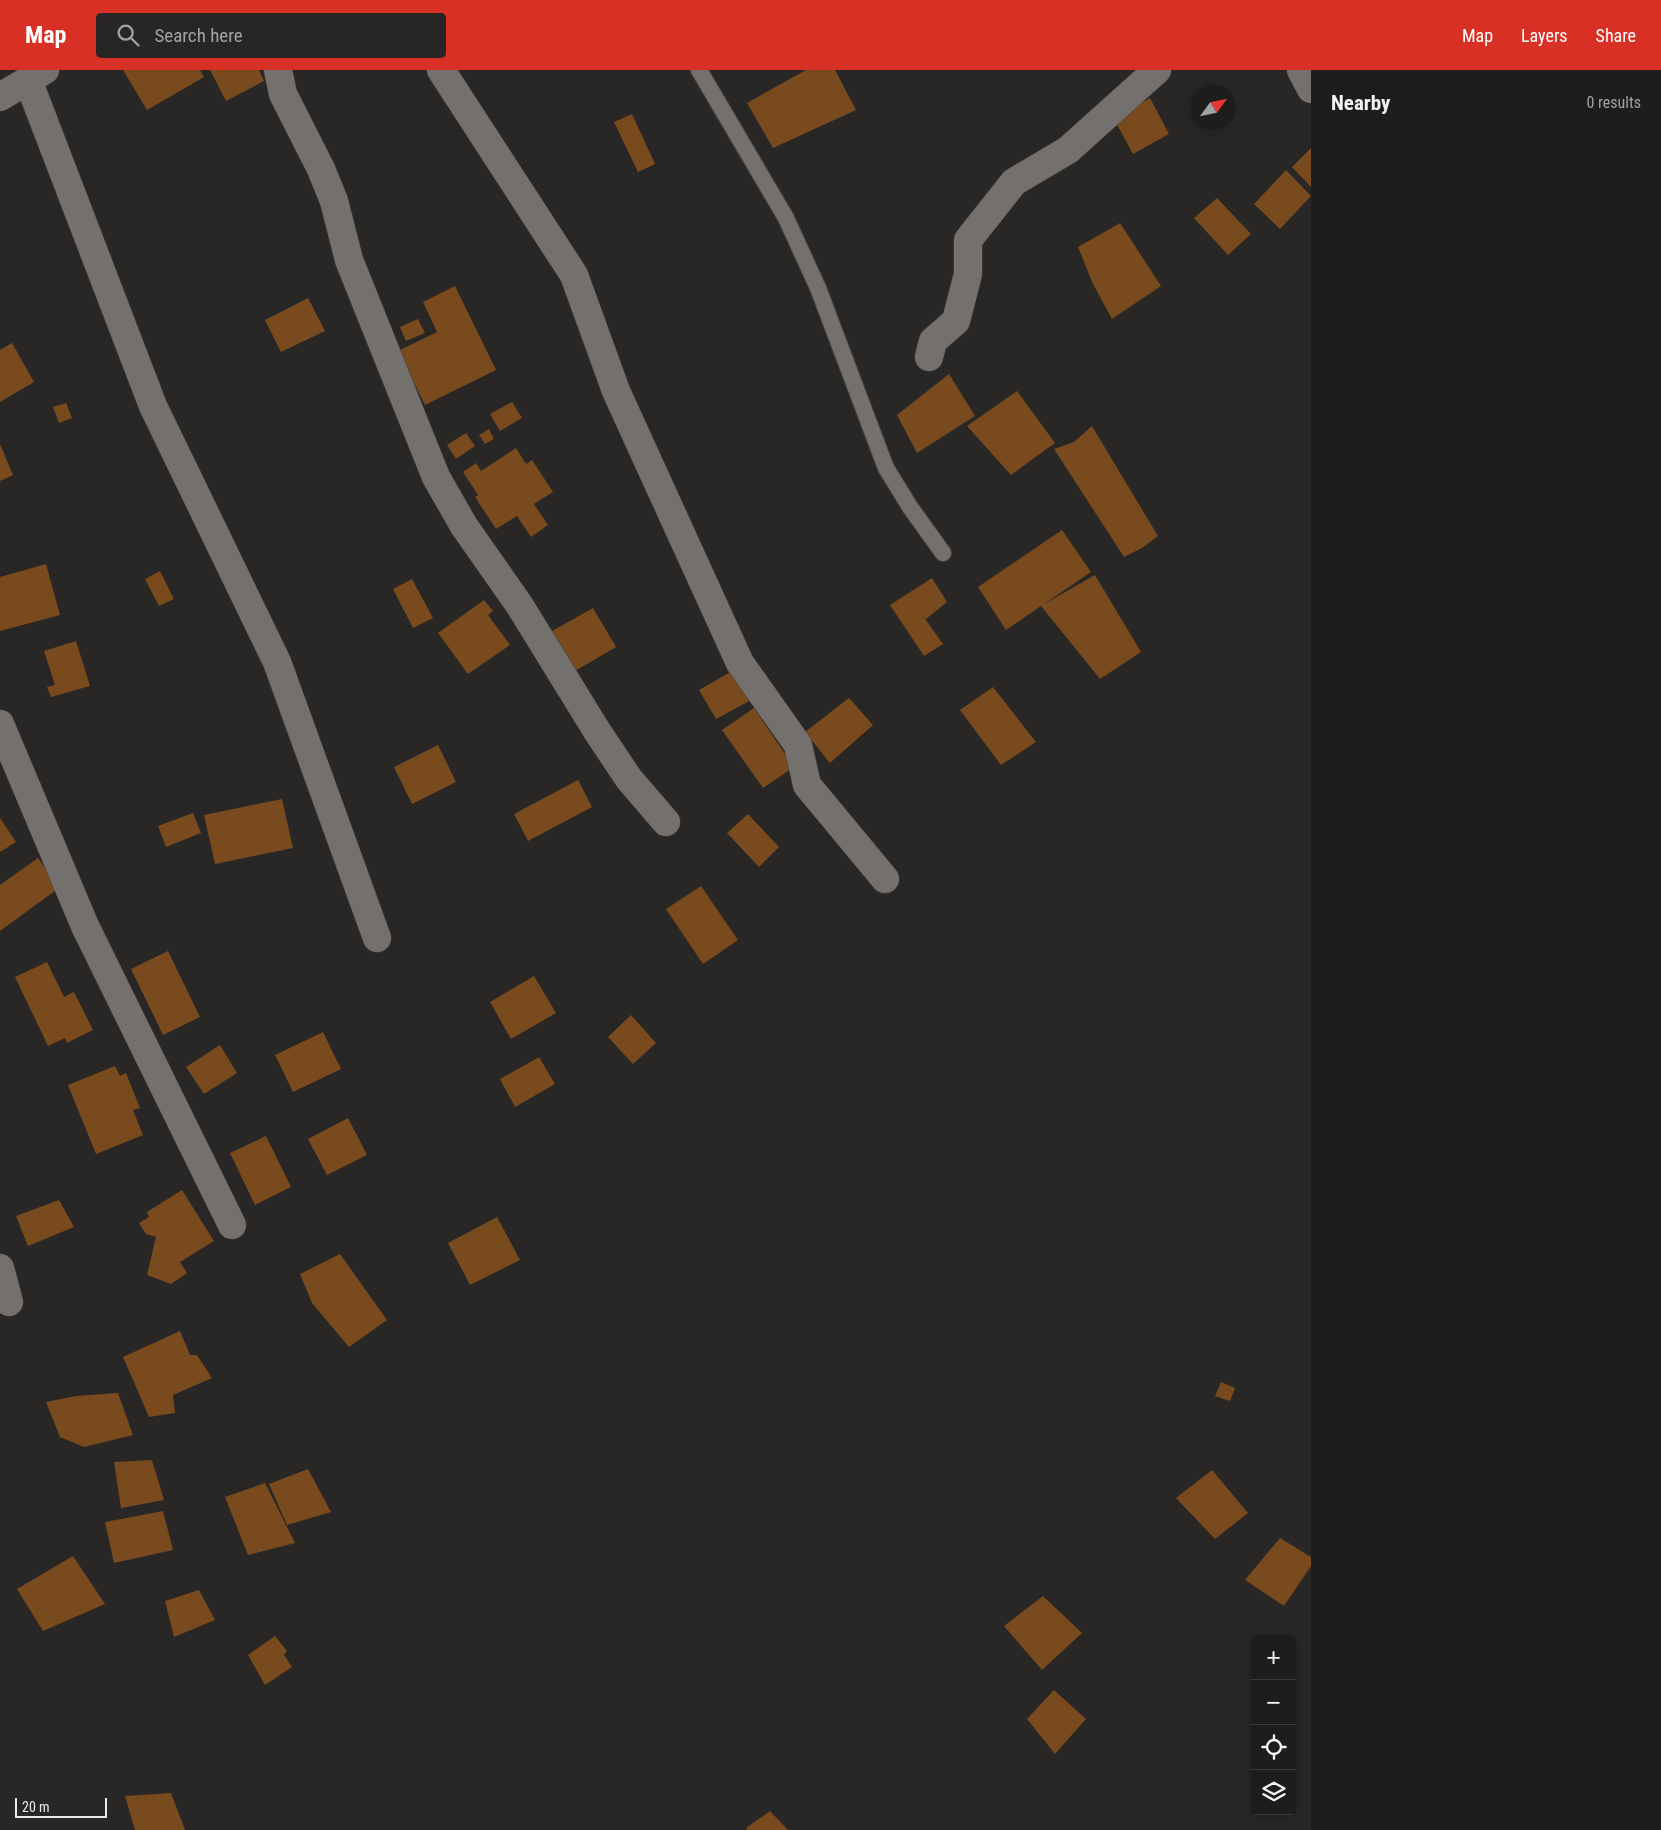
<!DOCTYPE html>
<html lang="en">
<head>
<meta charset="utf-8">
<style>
	:root { --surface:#1f1d1c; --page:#272625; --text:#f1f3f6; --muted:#a1a2a3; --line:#3c3b3b; --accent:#d93025 }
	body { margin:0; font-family:"Roboto Condensed",sans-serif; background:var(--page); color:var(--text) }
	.controls { position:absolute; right:15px; bottom:15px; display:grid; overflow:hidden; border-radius:5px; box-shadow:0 2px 12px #0003 }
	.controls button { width:45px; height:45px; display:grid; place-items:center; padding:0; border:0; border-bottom:1px solid var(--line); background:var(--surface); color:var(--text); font:25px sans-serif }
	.compass { position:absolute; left:1191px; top:15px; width:45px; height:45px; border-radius:50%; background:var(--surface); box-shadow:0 2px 12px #0003; rotate:57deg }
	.scale { position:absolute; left:15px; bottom:12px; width:92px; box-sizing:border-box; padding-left:5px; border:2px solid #ebe9e7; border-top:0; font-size:14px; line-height:18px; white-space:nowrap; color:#ebe9e7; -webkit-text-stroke:4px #292725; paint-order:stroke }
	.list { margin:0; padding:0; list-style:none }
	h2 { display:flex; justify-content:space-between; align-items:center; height:65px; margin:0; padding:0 20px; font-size:21px }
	h2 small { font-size:16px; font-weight:400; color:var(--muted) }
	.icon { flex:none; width:28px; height:28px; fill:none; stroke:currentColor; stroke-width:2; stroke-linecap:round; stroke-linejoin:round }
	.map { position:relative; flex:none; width:1311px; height:1760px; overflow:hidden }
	header { display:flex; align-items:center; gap:30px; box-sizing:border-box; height:70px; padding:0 25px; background:var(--accent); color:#fff }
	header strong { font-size:24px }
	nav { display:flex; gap:28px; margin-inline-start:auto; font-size:18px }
	.search { width:350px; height:45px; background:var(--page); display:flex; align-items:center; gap:12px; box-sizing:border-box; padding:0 18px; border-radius:5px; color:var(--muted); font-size:19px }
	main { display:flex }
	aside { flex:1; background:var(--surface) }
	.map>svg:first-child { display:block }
	.building { fill:#784a1e }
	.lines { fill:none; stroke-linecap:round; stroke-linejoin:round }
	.service-casing { stroke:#464442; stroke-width:18 }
	.minor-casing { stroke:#464442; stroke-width:29 }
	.service { stroke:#74706e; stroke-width:16 }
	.minor { stroke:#74706e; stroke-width:28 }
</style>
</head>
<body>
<header>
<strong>Map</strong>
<div class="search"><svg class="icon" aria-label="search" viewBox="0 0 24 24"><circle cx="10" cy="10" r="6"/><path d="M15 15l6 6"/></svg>Search here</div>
<nav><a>Map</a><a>Layers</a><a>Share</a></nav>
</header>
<main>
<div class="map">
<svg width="1311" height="1760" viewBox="0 0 1311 1760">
	<rect width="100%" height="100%" fill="#292725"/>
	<!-- building -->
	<path class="building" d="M123,0H200L204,7L147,40Z
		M210,0H259L264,11L226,31Z
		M806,0H835L856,40L773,78L747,33Z
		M1150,28L1169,64L1133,84L1114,49Z
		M632,44L655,94L638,102L614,52Z
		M1311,78V117L1292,97Z
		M1286,100L1311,126L1280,159L1254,134Z
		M1217,128L1251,164L1228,185L1194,148Z
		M1120,153L1161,216L1112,249L1093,214L1078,177Z
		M455,216L496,300L425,335L398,281L437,262L423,232Z
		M308,228L325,261L281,282L265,250Z
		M418,249L425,263L406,271L400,257Z
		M12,273L34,312L0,332V280Z
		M949,304L975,346L917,383L897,345Z
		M1017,321L1055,373L1011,405L967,356Z
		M512,332L522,348L500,361L490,344Z
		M66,333L72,348L59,353L53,337Z
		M1092,356L1158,466L1142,478L1124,487L1054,379L1074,372Z
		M489,359L494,369L485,374L479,365Z
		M466,363L475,376L456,389L447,375Z
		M0,374L13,405L0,411Z
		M516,378L526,394L532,390L553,422L534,434L548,455L531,467L517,446L496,459L475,427L478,425L463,402L476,393L481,401Z
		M1062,460L1091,502L1044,534L1095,505L1141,582L1100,609L1041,536L1006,560L978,517Z
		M46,494L60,545L0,561V507Z
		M160,501L174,529L159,536L145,509Z
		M932,508L947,532L926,549L923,546L943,574L924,586L890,535Z
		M412,509L433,548L413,558L393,519Z
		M484,530L493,541L488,545L510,575L468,604L438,563Z
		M593,538L616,577L575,601L552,561Z
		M76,571L90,616L51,627L47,617L55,615L44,581Z
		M734,600L751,630L716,649L699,620Z
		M993,617L1036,672L1001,695L960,640Z
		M849,628L873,655L830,693L805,662Z
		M754,638L794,697L763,718L722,660Z
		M438,675L456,712L412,734L394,697Z
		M578,710L592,737L528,771L514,744Z
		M282,729L293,778L215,794L204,745Z
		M193,743L201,763L166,777L158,756Z
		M748,744L779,777L759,797L727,763Z
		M0,748L16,772L0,782Z
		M38,788L59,818L0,861V815Z
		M701,816L738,870L703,894L666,839Z
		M168,881L200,947L163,965L131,899Z
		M47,892L64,927L74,922L93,960L67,973L65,968L48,976L15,907Z
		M534,906L556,943L511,969L490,932Z
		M631,945L656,973L633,994L608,967Z
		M323,962L341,999L293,1022L275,985Z
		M220,975L237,1003L204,1024L186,997Z
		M539,987L555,1014L515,1037L500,1009Z
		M115,996L120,1006L126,1003L140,1038L133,1040L143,1065L96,1084L68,1015Z
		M348,1048L367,1085L327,1105L308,1069Z
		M266,1066L291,1117L255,1135L230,1083Z
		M182,1120L214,1171L180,1192L187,1203L171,1214L147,1205L156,1167L146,1164L139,1153L149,1147L147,1142Z
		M59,1130L74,1157L28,1176L16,1146Z
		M497,1147L520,1190L470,1215L448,1173Z
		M340,1184L387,1250L349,1277L312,1233L300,1204Z
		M180,1261L190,1285H197L212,1308L173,1325L175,1343L149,1347L123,1287Z
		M1221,1312L1235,1318L1230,1331L1215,1326Z
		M118,1323L133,1365L84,1377L60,1367L46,1332L76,1326Z
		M152,1390L164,1430L121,1438L114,1392Z
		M308,1399L331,1442L287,1455L269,1414Z
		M1212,1400L1248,1443L1215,1469L1176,1428Z
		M265,1413L295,1473L248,1485L225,1427Z
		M163,1441L173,1480L114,1493L105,1452Z
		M1280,1468L1311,1487V1496L1284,1536L1245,1510Z
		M73,1486L105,1534L43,1561L17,1519Z
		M199,1520L215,1550L174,1567L165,1531Z
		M1043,1526L1082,1563L1042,1600L1004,1556Z
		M275,1566L287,1581L284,1585L292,1597L265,1615L248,1585Z
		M1054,1620L1086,1649L1055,1684L1027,1649Z
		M171,1723L185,1760H135L125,1726Z
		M770,1741L788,1760H747L746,1758Z"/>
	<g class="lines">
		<defs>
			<path id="service" d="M699,0L786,148L818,218L886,398L910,437L943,483"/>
			<path id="minor" d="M278,0L283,24L321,99L334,131L349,190L436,407L464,456L520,536L597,661L629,709L666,752
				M441,0L574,205L616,321L740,593L798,675L807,715L885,809
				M1301,0L1311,19
				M28,10L153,336L277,592L377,868
				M0,27L45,0
				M929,287L933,271L956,251L968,204V170L1014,112L1068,80L1157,0
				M0,654L85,856L232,1155
				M0,1198L9,1232"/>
		</defs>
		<!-- service casing -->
		<use href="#service" class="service-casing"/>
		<!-- minor casing -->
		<use href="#minor" class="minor-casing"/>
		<!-- service -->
		<use href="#service" class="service"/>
		<!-- minor -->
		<use href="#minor" class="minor"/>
	</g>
</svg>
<div class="controls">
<button>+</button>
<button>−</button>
<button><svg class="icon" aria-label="locate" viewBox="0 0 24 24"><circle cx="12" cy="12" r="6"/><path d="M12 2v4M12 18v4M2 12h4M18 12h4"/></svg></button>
<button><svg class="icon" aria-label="layers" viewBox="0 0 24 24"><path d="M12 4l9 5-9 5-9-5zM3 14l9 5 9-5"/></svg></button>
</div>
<svg class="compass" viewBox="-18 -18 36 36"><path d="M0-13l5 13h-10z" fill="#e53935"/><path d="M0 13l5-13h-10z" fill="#a1a2a3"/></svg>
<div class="scale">20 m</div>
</div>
<aside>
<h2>Nearby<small>0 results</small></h2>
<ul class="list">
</ul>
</aside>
</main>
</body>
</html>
